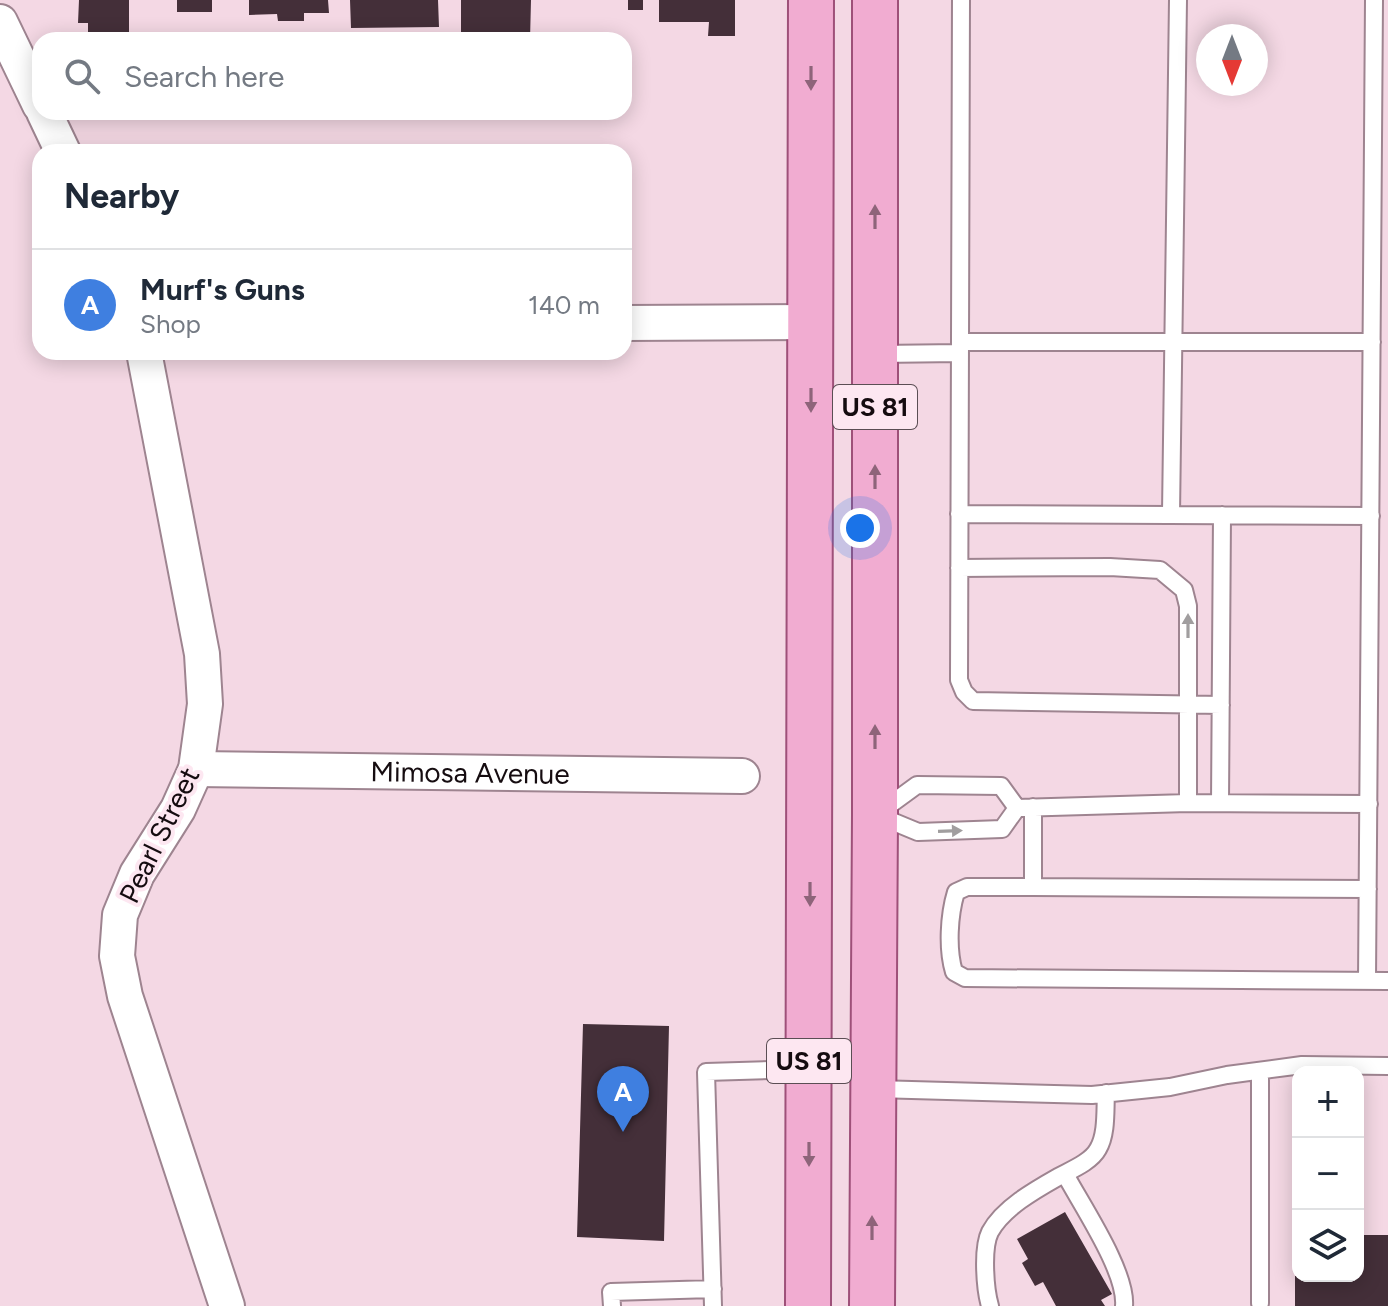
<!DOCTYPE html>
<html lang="en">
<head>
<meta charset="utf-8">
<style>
	:root { --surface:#fff; --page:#f6f6f7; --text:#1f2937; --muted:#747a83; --line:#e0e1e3; --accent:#d93025 }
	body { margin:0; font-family:Figtree,sans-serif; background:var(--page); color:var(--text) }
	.controls { position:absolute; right:24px; bottom:24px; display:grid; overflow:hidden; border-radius:16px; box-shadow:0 4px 20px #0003 }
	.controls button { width:72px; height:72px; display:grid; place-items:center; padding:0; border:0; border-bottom:2px solid var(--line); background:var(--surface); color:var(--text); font:40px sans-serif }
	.compass { position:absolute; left:1196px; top:24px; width:72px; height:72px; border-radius:50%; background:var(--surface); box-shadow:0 4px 20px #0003; rotate:180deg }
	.you { position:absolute; left:860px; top:528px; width:28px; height:28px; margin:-20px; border:6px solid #fff; border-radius:50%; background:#1a73e8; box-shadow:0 0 0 12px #1a73e833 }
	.badge { display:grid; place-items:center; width:52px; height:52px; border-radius:50%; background:var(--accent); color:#fff; font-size:26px; font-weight:700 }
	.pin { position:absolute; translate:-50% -66px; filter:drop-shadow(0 2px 4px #0008) }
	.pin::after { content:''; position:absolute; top:42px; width:28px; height:24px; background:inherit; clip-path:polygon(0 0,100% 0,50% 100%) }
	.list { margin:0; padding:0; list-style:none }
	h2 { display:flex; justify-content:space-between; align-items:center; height:104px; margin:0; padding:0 32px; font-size:34px }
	h2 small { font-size:26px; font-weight:400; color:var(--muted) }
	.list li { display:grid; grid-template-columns:52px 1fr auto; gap:24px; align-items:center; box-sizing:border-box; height:112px; padding:0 32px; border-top:2px solid var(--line) }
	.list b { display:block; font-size:30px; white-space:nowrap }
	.list p { margin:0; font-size:26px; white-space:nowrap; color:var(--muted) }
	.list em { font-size:26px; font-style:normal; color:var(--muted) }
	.icon { flex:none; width:44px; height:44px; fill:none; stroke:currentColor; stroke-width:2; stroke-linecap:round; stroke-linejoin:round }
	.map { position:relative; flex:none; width:1388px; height:1306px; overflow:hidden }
	.search { position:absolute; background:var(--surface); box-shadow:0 4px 20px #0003; left:32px; top:32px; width:600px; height:88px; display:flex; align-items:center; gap:20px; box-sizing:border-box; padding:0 28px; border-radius:24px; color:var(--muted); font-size:30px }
	.panel { position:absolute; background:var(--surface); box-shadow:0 4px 20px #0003; left:32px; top:144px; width:600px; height:216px; border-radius:24px }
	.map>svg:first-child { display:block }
	.building { fill:#442f39 }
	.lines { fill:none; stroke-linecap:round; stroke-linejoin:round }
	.lane-casing { stroke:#9e8490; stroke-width:20 }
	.street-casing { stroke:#9e8490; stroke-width:38 }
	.primary-casing { stroke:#9e5079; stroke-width:48 }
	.lane { stroke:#fff; stroke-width:16 }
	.street { stroke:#fff; stroke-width:34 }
	.primary { stroke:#f1acd1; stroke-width:44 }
	.oneway { fill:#8e647a }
	.oneway2 { fill:#a19e9f }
	.labels { text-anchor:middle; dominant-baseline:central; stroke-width:8; stroke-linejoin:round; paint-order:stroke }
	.shield { fill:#fde7f1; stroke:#5b4e54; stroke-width:2 }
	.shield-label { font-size:26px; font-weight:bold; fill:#150c10 }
	.street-label { font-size:28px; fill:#150c10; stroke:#fde7f1 }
</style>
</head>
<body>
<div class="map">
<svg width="1388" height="1306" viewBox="0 0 1388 1306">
	<rect width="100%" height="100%" fill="#f4d8e4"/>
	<!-- building -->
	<path class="building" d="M79,0H129V40H88V23H78Z
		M177,0H212V12H177Z
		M249,0H328L329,13H304V21H278L277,14L249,15Z
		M350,0H438L439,27L351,28Z
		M461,0H531L530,40H461Z
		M628,0H643V10H628Z
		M659,0H735V36H708L709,22H659Z
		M583,1024L669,1026L664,1241L577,1237Z
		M1065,1212L1112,1294L1101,1300L1105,1306H1056L1043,1282L1035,1286L1022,1263L1028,1259L1017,1239Z
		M1358,1235H1388V1306H1295V1276H1358Z"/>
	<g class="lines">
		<defs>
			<path id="lane" d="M961,0L959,680L964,692L973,701L1221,705
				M960,342H1372
				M878,354L960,353
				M959,514L1371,516
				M1171,514L1178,0
				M959,568L1110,567L1160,570L1184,590L1188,606V803
				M1220,803L1222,515
				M1033,807V887H967L956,892C949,915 947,949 954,972L965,978L1388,981
				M1017,808L1188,803L1369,804
				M880,812L917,785L1001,786L1017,808
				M877,815L918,832L1002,829L1017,808
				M1033,887L1368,889
				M1367,981L1374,0
				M876,1089L1092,1095L1170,1087L1227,1075L1302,1065L1388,1066
				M1065,1174C1082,1206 1127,1272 1124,1306
				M1260,1303V1071
				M612,1306L611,1292L713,1289
				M713,1306L706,1072L808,1069
				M990,1306C985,1289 982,1248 990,1232C1003,1208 1035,1190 1058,1177C1071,1170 1091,1162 1098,1149C1107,1134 1105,1110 1106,1093"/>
			<g id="street">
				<path d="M0,22L40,105"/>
				<path d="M44,112L63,152"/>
				<path d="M624,323L811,322"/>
				<path d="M144,352L202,654L205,704L196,769L178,809L137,874L120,915L117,956L125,996L227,1306"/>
				<path id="s1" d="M196,769L742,776"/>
			</g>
			<path id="primary" d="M808,1306L811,0
				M872,1306L875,815V0"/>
		</defs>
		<!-- lane casing -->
		<use href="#lane" class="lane-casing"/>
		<!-- street casing -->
		<use href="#street" class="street-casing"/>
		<!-- primary casing -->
		<use href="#primary" class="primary-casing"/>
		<!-- lane -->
		<use href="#lane" class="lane"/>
		<!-- street -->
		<use href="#street" class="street"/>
		<!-- primary -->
		<use href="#primary" class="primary"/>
	</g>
	<!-- one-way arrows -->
	<defs><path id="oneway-solid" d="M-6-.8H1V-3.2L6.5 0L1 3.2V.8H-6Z" transform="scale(2)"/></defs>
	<g class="oneway">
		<use href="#oneway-solid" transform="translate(811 78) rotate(90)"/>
		<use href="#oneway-solid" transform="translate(875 217) rotate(-90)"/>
		<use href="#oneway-solid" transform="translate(811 400) rotate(90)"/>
		<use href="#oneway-solid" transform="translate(875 477) rotate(-90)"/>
		<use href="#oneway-solid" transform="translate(875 737) rotate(-90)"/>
		<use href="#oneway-solid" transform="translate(810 894) rotate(90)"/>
		<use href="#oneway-solid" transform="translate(809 1154) rotate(90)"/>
		<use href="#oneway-solid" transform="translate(872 1228) rotate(-90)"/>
	</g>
	<g class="oneway2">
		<use href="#oneway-solid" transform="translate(1188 626) rotate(-90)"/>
		<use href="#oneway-solid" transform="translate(950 831) rotate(-2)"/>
	</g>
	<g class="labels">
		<!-- shield labels -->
		<g class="shield">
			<rect x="833" y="385" width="84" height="44" rx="6"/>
			<rect x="767" y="1039" width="84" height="44" rx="6"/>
		</g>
		<g class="shield-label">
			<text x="875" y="407">US 81</text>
			<text x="809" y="1061">US 81</text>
		</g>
		<!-- street labels -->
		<g class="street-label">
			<text stroke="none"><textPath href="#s1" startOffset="274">Mimosa Avenue</textPath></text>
			<text transform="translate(159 835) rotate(-64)">Pearl Street</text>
		</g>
	</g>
</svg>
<div class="controls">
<button>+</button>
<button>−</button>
<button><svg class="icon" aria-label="layers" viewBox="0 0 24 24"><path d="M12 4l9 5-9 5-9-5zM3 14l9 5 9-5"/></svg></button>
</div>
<svg class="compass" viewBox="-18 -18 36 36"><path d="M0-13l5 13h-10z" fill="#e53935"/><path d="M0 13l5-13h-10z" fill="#747a83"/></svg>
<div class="you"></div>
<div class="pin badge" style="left:623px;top:1132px;background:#3f7fe0">A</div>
<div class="search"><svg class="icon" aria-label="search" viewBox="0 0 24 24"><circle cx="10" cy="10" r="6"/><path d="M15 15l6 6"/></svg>Search here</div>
<section class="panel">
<h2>Nearby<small></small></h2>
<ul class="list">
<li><span class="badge" style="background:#3f7fe0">A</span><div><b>Murf's Guns</b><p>Shop</p></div><em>140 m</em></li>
</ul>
</section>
</div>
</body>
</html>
